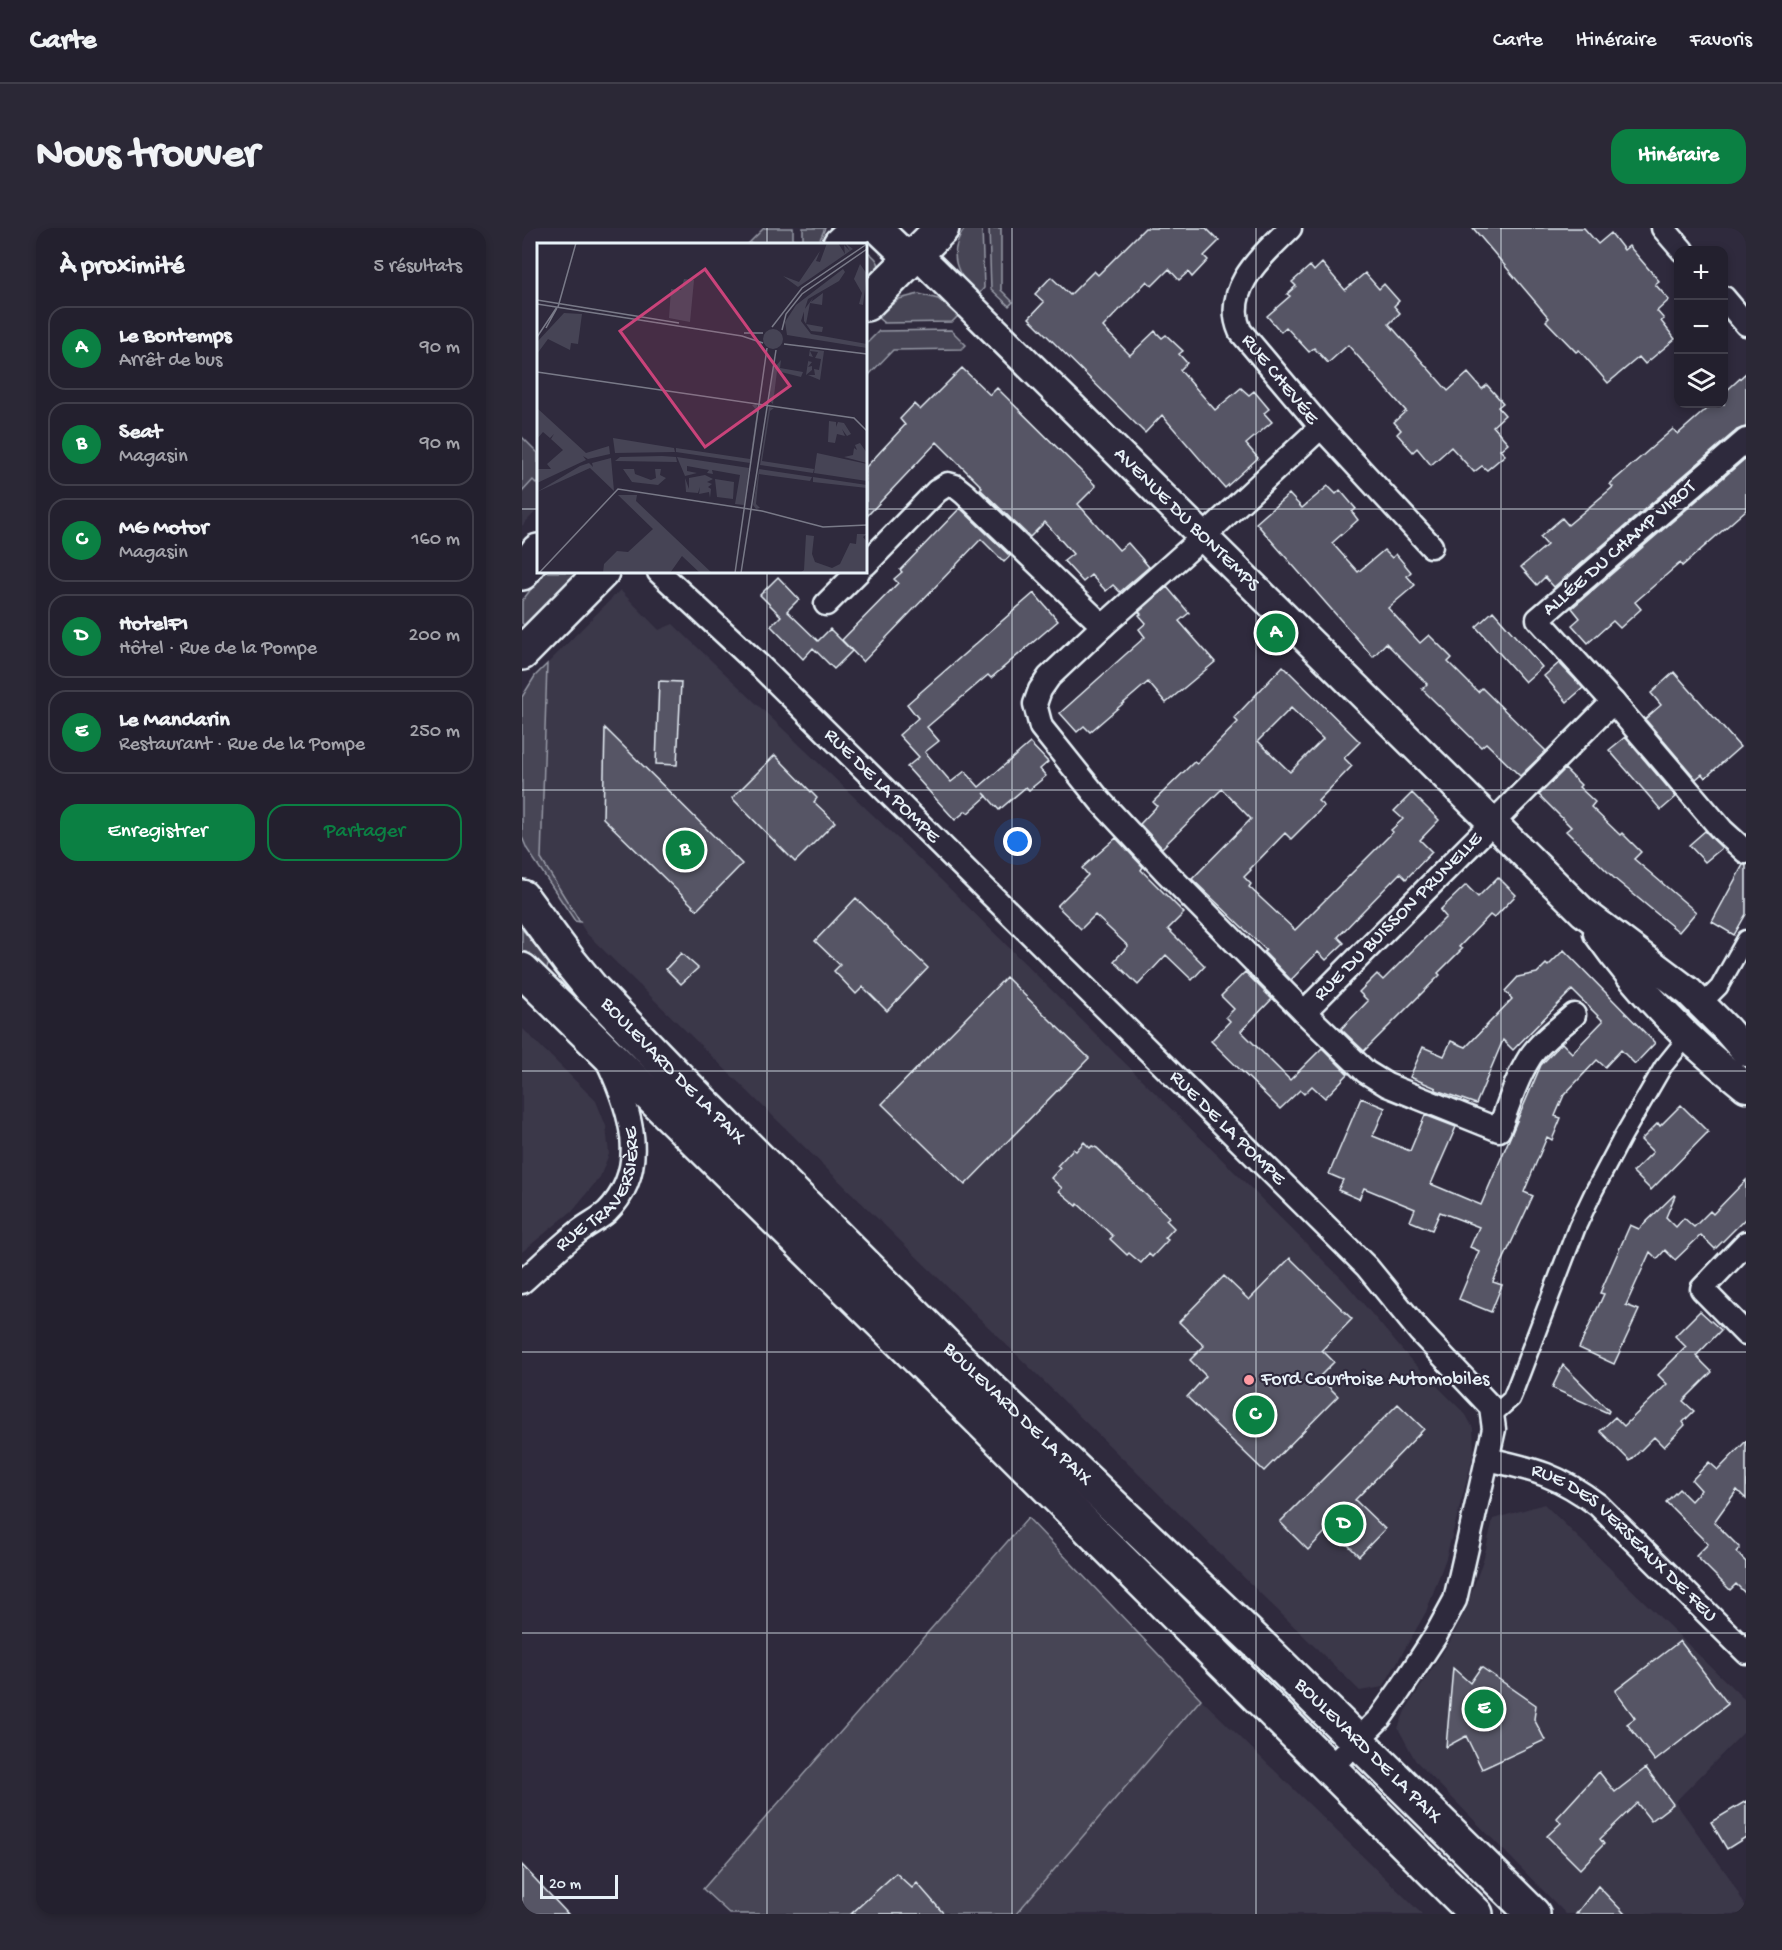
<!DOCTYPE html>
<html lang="fr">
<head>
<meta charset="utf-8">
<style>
	:root { --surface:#23202e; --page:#2b2836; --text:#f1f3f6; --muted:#a3a3aa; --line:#403e4a; --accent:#0b8043 }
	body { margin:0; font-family:"Gochi Hand",sans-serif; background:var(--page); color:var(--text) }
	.controls { position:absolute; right:18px; top:18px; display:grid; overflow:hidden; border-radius:12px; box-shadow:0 3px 9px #0003 }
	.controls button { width:54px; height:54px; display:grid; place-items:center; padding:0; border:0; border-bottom:2px solid var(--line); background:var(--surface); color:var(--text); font:30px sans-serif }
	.scale { position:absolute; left:18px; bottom:15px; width:78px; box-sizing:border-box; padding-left:6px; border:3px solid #e8f1f8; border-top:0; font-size:16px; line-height:21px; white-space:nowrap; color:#e8f1f8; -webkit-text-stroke:4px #2f2a3d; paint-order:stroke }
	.you { position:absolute; left:496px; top:614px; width:21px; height:21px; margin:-15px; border:4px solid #fff; border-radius:50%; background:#1a73e8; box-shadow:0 0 0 9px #1a73e833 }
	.badge { display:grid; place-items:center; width:39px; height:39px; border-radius:50%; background:var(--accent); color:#fff; font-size:20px; font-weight:700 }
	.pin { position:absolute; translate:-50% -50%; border:3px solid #fff; box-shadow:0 2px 6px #0006 }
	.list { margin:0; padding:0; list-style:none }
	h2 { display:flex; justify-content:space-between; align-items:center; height:78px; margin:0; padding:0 24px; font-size:26px }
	h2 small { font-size:20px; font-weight:400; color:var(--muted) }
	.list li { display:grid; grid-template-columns:39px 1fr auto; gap:18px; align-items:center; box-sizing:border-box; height:84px; margin:0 12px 12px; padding:0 12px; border:2px solid var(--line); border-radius:18px }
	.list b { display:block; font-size:22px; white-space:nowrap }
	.list p { margin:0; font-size:20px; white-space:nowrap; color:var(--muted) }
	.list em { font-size:20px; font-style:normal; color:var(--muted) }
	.actions { display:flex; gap:12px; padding:18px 24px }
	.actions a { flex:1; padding:14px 0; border:2px solid var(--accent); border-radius:18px; text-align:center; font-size:21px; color:var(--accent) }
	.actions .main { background:var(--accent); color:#fff }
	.icon { flex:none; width:33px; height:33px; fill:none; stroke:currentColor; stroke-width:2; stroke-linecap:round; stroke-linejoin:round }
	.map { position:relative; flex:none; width:1224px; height:1686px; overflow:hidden; border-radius:18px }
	header { display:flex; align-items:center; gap:36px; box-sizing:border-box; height:84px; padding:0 30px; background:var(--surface); border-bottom:2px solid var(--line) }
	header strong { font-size:28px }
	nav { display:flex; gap:33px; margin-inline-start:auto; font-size:21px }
	.intro { display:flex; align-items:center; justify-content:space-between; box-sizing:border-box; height:144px; padding:0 36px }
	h1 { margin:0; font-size:42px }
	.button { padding:15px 27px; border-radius:18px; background:var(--accent); color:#fff; font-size:21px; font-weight:700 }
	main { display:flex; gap:36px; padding:0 36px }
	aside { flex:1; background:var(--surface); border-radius:18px; box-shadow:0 3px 9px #0003 }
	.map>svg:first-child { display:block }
	.built { fill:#3b3749 }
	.green { fill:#464455; stroke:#979aa6; stroke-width:1.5 }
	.building { fill:#575565; stroke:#e8f1f8; stroke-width:1.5; fill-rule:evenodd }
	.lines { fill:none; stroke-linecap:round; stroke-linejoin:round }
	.pedestrian-casing { stroke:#e8f1f8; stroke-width:21 }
	.minor-casing { stroke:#e8f1f8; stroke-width:27 }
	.tertiary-casing { stroke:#e8f1f8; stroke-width:33 }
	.secondary-casing { stroke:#e8f1f8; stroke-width:38 }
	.pedestrian { stroke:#2f2a3d; stroke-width:16 }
	.minor { stroke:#2f2a3d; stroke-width:22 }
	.tertiary { stroke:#2f2a3d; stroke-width:28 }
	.secondary { stroke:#2f2a3d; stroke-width:33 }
	.grid { fill:none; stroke:#e8f1f8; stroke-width:1.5; stroke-opacity:0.55 }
	.poi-dot { fill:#ff9aa2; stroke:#2f2a3d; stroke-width:2 }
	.labels { text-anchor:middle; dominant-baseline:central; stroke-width:4.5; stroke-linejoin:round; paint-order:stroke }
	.street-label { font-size:20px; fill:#e8f1f8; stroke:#2f2a3d }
	.poi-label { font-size:20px; fill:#e8f1f8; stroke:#2f2a3d; text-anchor:start }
	.inset-road { fill:none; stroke:#797a88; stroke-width:1.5 }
	.view { fill:#ca437a; fill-opacity:0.15; stroke:#ca437a; stroke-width:3 }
	.inset-edge { fill:none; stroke:#e8f1f8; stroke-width:3 }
</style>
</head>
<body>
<header>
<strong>Carte</strong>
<nav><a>Carte</a><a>Itinéraire</a><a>Favoris</a></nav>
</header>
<div class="intro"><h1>Nous trouver</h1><a class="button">Itinéraire</a></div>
<main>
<aside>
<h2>À proximité<small>5 résultats</small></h2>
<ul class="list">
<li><span class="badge">A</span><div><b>Le Bontemps</b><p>Arrêt de bus</p></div><em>90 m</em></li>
<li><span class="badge">B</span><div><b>Seat</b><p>Magasin</p></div><em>90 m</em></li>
<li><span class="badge">C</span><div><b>MG Motor</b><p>Magasin</p></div><em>160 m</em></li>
<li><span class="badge">D</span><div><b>HotelF1</b><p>Hôtel · Rue de la Pompe</p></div><em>200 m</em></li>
<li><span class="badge">E</span><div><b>Le Mandarin</b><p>Restaurant · Rue de la Pompe</p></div><em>250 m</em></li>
</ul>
<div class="actions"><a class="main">Enregistrer</a><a>Partager</a></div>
</aside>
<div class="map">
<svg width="1224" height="1686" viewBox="0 0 1224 1686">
	<rect width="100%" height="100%" fill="#2f2a3d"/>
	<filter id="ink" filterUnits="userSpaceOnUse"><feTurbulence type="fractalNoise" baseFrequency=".0167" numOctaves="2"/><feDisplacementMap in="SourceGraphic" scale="12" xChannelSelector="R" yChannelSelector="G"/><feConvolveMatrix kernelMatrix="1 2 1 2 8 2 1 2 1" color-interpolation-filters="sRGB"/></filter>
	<g filter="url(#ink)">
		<!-- built -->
		<path class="built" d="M0,209L16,225V281L0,298Z
			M98,362L137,402L151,396L418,651L822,1053L887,1130L944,1187L951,1200L952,1225L924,1330L904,1384L861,1459L838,1463L64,705L19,631L25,436Z
			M0,800L74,873L84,898L87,926L78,949L50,983L0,1024Z
			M1022,1276L1224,1473V1502L1153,1574L1207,1649L1224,1679V1686H1044L893,1532L876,1500L883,1483L928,1413L944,1381L962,1329L971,1291Z
			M679,1471L900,1686H494Z"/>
		<!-- green -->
		<path class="green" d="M242,0H271V16H226Z
			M281,0H303L296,16H281Z
			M443,0H460L462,60L455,68C435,46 424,27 443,0Z
			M467,0H479V62L491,74L487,78L469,61Z
			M344,23C366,36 356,46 344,62Z
			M397,66L416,71L436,88L430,94L362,95L355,89L377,71Z
			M429,102L444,117L440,121L371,122L344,150V116L357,103Z
			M0,209L16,225V257L11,252L0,264Z
			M22,344H67L8,403L0,395V373Z
			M25,436L19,631L58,694L53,693L5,621L0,609V469L13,448Z
			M0,701L27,735L24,742H20L0,722Z
			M506,1290L679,1471L494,1686H407L370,1649L330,1686H208L181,1661Z"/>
		<!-- building -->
		<path class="building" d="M623,0H684L697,13L682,28L686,32L670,49L666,44L657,52L647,41L630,58L625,53L581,99L608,127L633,103L640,110L644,107L661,123L657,126L665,135L658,142L693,182L719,160L727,167L732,163L747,181L742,185L750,194L724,216L736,230L703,260L640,187L623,205L507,90L522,74L513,66L529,49L548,67L572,43L576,47Z
			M951,0H1062L1076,16L1089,5L1102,22L1107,18L1137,53L1133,56L1147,72L1135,83L1142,91L1139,93L1153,111L1123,136L1117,129L1086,155L1057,122L1054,124L1024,93L1027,90Z
			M800,35L823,62L843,45L857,61L862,56L877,73L872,78L878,85L867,96L926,163L946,145L960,161L965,157L981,175L976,179L983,187L971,198L986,215L978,222L983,227L965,242L960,238L952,244L929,219L909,237L895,220L891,224L875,206L879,202L872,194L884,183L826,117L806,135L792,120L787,124L764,99L759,104L745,88L768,68L765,66L774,58L770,54L788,38L792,43Z
			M440,140L468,167L475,160L574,258L556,276L597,322L606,315L627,339L598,364L591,357L584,363L569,347L561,354L542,333L551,326L523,294L508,309L458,261L460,259L415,214L344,289V239L383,197L378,191L392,176L398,182Z
			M1224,145V199L1215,202L1032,359L1023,349L1015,357L999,339L1025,317L1018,309L1040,290L1046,297L1091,259L1088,256L1151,201L1156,206L1190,176H1202V165Z
			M1224,230V282L1160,338L1158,335L1113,374L1119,381L1098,400L1091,393L1066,415L1050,397L1058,390L1050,380Z
			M806,258L814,266L818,262L834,281L830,284L836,292L810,315L836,344L862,322L870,330L874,326L889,344L885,348L893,357L866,380L898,415L907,407L930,430L926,434L956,464L960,460L1024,523L998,548L964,515L959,519L900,461L905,456L864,415L851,429L734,295L767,266L780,280Z
			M438,280L488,328L482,334L459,311L341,434L320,412L376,355L372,351L380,344L378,342Z
			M256,349L277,371L265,383L296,413L308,401L330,423L312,441L291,420L281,431L249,398L259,388L238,367Z
			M645,359L667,385L657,393L693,434L644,475L626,454L568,504L562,498L555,504L538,485L623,409L617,401L624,395L617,387L619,386L617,384Z
			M512,365L536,393L469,450L466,447L405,499L417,513L403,524L429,554L443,543L457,559L508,515L526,534L518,541L524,548L507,562L504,559L477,582L462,565L465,568L446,585L444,583L433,592L385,539L397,529L377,507L396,490L385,476Z
			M971,383L1020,439L1003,454L954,399Z
			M1037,435L1061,460L1045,474L1022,448Z
			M761,438L838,514L822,530L830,538L796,573L802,578L769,611L763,605L728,641L729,642L722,649L729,656L727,659L773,702L871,604L869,602L881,591L872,583L890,565L917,592L898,612L910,624L884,651L878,645L840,684L816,709L822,715L804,732L796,724L769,752L742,724L744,722L670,651L729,591L700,561L640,620L618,596L635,578L631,574L672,534L675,536L716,494L712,490ZM769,480L801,511L768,544L736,513Z
			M1152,444L1218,519L1183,550L1180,546L1174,551L1123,491L1139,477L1129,465Z
			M137,453L159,454L155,537L134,536Z
			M83,500L220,636L175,682L81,590Z
			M1103,509L1154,569L1139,582L1087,522Z
			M253,527L295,570L292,574L313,594L273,634L210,570Z
			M1043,541L1059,557L1057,559L1073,574L1069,579L1098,607L1100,605L1119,624L1112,631L1174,684L1157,704L1093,651L1044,603L1049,599L1017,567Z
			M1183,603L1200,620L1183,634L1167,617Z
			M594,610L621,639L619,642L662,685L646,701L683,738L670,752L644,727L616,757L592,733L606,718L573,687L559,701L535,678L566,647L560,640Z
			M1221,637H1224V686L1212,707L1190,694Z
			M976,649L994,667L972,690L968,687L937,719L940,721L916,745L918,747L842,823L819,801L846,773L837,764L855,746L861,752L924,689L918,682L944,657L956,669Z
			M334,670L406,740L365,783L341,759L334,766L312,743L318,737L293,713Z
			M1042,722L1133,815L1113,836L1099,822L1083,839L1075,832L1042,867L1033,888L1039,890L1030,912L1025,909L1002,964L1011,968L971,1054L980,1057L969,1084L937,1071L957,1023L948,1019L957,999L918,984L910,1002L888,993L893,981L842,960L837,971L816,962L821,952L807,946L839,870L863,880L851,908L888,923L903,887L934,899L909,956L959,977L1019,837L1040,815L1050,825L1081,793L1050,762L991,822L981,812L954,876L914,862V860L888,849L901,819L922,828L929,813L944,819L990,771L983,763L996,749L1015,745L1024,736L1026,738Z
			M159,725L176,740L159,756L144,741Z
			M723,744L750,771L719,803L768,852L800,820L826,846L803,870L790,858L782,866L778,862L758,881L689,813L708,793L704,789L712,781L699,768Z
			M484,749L567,830L443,957L360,876Z
			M1159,877L1186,904L1129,962L1111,944L1131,924L1119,912L1136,895L1138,898Z
			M562,914L568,920L570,918L575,920L647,989L644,992L652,1000L643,1010L646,1012L630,1029L627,1026L619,1035L607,1025L605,1027L588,1011L591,1008L556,976L555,978L537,963L540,960L529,950L538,940L535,938L551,921L554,923Z
			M1224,952V990L1193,1021L1179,1007L1153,1032L1143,1022L1135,1031L1128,1024L1104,1077L1117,1082L1092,1136L1057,1120L1082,1066L1078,1065L1108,997L1117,1001L1152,967L1153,968L1144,989L1154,999L1162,990L1172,999L1188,983L1191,986Z
			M768,1030L830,1091L800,1122L812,1134L797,1149L816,1168L742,1243L665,1169L684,1148L668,1132L682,1118L657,1094L702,1048L727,1072Z
			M1178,1083L1199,1102L1174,1128L1190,1144L1161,1173L1172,1183L1161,1194L1163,1197L1142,1219L1132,1209L1108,1233L1078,1203L1093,1189L1102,1198L1145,1156L1136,1147L1164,1119L1153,1108Z
			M1041,1137L1087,1183L1086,1185L1030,1160Z
			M876,1176L902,1201L833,1272L863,1301L837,1328L808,1299L786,1322L758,1294Z
			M1224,1213V1271L1215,1262L1192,1294L1218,1320L1214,1324L1224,1334V1366L1214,1356L1208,1362L1174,1328L1186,1316L1144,1274L1157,1261L1169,1273L1179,1262L1170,1252L1187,1234L1196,1242Z
			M1158,1413L1206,1476L1133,1533L1105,1496L1113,1490L1093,1463Z
			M959,1439L1014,1477L1012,1491L1023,1512L960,1541L944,1508L924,1519L931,1440L948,1455Z
			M1124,1540L1151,1576L1129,1593L1115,1575L1078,1611L1082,1616L1058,1641L1025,1608L1039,1595L1035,1590L1077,1544L1093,1564Z
			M1224,1573V1609L1205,1621L1189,1594Z
			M0,1637L46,1686H0Z
			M374,1645L390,1660L395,1655L422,1686H329Z
			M1076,1658L1103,1686H1054Z"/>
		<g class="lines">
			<defs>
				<path id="pedestrian" d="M1180,776L1197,759L1224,711
					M971,1187L989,1171L992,1164L1055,999L1072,963L1101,908L1141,839L1166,808"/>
				<g id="minor">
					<path d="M1141,0L1160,22"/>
					<path d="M1202,70L1224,96"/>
					<path d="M799,199L909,318"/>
					<path d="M1224,212L1016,391L1091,474L1200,602L1224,624"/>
					<path d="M344,336L415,263L426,256L433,258L443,266L581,398L681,309L799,199L718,103C700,61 741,27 768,0"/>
					<path id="s1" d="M137,344L239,439L845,1039L898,1104L969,1179L972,1201L933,1372L914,1407L878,1462L858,1490L807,1541"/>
					<path d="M304,376L336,344"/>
					<path d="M581,398L527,449L518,462L513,476L519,499L579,574L644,644L782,784L844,844L865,857L977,902C986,878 994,851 1008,829C1019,813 1037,800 1052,787"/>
					<path id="s2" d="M782,784L1091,474"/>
					<path d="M1224,1015L1180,1061L1224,1106"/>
					<path id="s3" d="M0,1054C18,1038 36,1020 55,1005C64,997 76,992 85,984C129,940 108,881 86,834"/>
					<path id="s4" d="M965,1231C1012,1241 1038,1248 1076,1277L1224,1424"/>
				</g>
				<g id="tertiary">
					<path d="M355,0L379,23L394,25"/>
					<path id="s5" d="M394,25L1061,684L1167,764L1205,802L1224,824"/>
					<path d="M1076,705C1117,763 1168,815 1224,859"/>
				</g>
				<g id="secondary">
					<path d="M318,16L335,0"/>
					<path d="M344,76L420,0"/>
					<path d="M0,345L16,323"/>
					<path d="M0,425L80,344"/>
					<path id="s6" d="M0,669L48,734L70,761L145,839L440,1134L747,1426L1011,1686"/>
					<path d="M0,742L415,1149L954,1686"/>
				</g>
			</defs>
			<!-- pedestrian casing -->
			<use href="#pedestrian" class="pedestrian-casing"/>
			<!-- minor casing -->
			<use href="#minor" class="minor-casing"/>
			<!-- tertiary casing -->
			<use href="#tertiary" class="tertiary-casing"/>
			<!-- secondary casing -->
			<use href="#secondary" class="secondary-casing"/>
			<!-- pedestrian -->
			<use href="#pedestrian" class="pedestrian"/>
			<!-- minor -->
			<use href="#minor" class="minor"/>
			<!-- tertiary -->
			<use href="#tertiary" class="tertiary"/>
			<!-- secondary -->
			<use href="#secondary" class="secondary"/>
		</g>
	</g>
	<!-- grid -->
	<path class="grid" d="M245,0V16M490,0V1686M734,0V1686M979,0V1686M0,281H16M344,281H1224M245,344V1686M0,562H1224M0,843H1224M0,1124H1224M0,1405H1224"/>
	<!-- markers -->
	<circle class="poi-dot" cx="727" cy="1152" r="6"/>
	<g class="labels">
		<!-- street labels -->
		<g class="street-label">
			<text transform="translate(757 152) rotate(51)">RUE CHEVÉE</text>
			<text stroke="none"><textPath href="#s5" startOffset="380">AVENUE DU BONTEMPS</textPath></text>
			<text transform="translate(1098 321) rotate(-41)">ALLÉE DU CHAMP VIROT</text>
			<text stroke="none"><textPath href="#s1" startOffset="309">RUE DE LA POMPE</textPath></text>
			<text stroke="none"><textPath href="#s2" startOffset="134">RUE DU BUISSON PRUNELLE</textPath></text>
			<text stroke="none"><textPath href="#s6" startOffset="231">BOULEVARD DE LA PAIX</textPath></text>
			<text stroke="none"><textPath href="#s1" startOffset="795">RUE DE LA POMPE</textPath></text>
			<text stroke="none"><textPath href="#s3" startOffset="126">RUE TRAVERSIÈRE</textPath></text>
			<text stroke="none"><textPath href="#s6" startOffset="717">BOULEVARD DE LA PAIX</textPath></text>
			<text stroke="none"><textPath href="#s4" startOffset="165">RUE DES VERSEAUX DE FEU</textPath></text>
			<text stroke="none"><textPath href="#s6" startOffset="1203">BOULEVARD DE LA PAIX</textPath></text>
		</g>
		<!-- poi labels -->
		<g class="poi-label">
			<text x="739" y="1152">Ford Courtoise Automobiles</text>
		</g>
	</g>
	<!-- overview -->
	<g transform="translate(15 15)">
		<rect width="330" height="330" fill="#2f2a3d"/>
		<path d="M290,0H301L308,11L307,2L313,8L308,0L316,6L261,44L246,33L262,39L283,8L279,18L283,19ZM323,21L330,31L326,62L322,61L325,50L317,36ZM306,26L308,29L302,38L271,56L264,78L274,91L330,101V105L250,92L248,79L259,62ZM147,36L157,37L153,79L132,75L134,46L144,47ZM286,50L285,62L273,60L269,81L286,84L285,89L274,88L267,78V67L276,55L274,59ZM27,70L45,71L41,101L34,100L33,107L11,96L0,111V99ZM226 96a10 10 0 1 1 20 0a10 10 0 1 1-20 0ZM273,106L287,108L283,137L271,132H278L277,126L282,127L284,116L278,115L281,109L273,108L276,114L272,113L271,118L275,119L271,124L275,123V127L269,132ZM244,117L243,125L266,129L264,134L240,128L236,161L232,158L236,126ZM219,161L222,165L213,220L139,209V205L213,216L220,168L215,162ZM232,164L237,165L233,168L225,218L277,226L276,230L223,222ZM0,165L49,210L72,203L73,211L51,216L46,213L49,217L0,240V226H14L10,221L26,207L14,196L17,191L13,195L6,189L0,196ZM292,178L299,179V184L301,179L307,180L314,191L310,193L305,186L308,193L300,191L298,200L291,199ZM76,195L137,205L138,209L78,210ZM323,200L330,210V220L307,214L316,212L317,205L320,207L318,202ZM280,210L330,221V238L277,230ZM125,213L139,214L140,219L78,218L83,214ZM140,214L212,225L207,262L198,261L203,232L175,227L176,231L170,230L172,227L150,223V228L160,230L148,233ZM74,215L77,248L53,225L0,249L43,223L52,220L56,224L55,220ZM97,226L98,231L114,237L119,235L118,226H124L123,232L129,235L121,242L95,239L86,226ZM222,226L275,234L273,238L222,231L219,261L223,265L219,266L216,262ZM168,232L176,236L170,239L175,241L171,244L174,246L173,255L172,249L162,251L163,244L161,250L149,249L148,235L152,246V235ZM276,234L330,242V245L276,239ZM178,236L197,239L196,256L180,254ZM81,252H100L99,258L175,330H163L145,313L133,330H66L67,321L80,308L91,309L116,286ZM320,291H330L326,294L330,299V330H263L267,327L269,292L277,293L275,311L278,319L295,325L303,321L313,300L319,301Z" fill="#464455"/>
		<path class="inset-road" d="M0,57L142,80M0,61L205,93L226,100M21,64L39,0M235,84L265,45L330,1M9,85L20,65M245,87L249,71L265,51L330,6M207,90H226M0,94L20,64M247,101L330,111M0,129L317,175L330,188M2,330L81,246L225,268L286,284L330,282M198,330L230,105M204,330L239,107"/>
		<path class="view" d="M168,26L253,143L168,204L83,88Z"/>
		<rect width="330" height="330" class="inset-edge"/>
	</g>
</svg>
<div class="controls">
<button>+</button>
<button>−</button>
<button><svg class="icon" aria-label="layers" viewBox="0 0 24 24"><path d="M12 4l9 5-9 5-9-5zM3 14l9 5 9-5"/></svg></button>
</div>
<div class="scale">20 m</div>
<div class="you"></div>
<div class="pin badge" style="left:754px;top:405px">A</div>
<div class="pin badge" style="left:163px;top:622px">B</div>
<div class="pin badge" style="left:733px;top:1187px">C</div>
<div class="pin badge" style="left:822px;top:1296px">D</div>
<div class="pin badge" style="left:962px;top:1481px">E</div>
</div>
</main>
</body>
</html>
